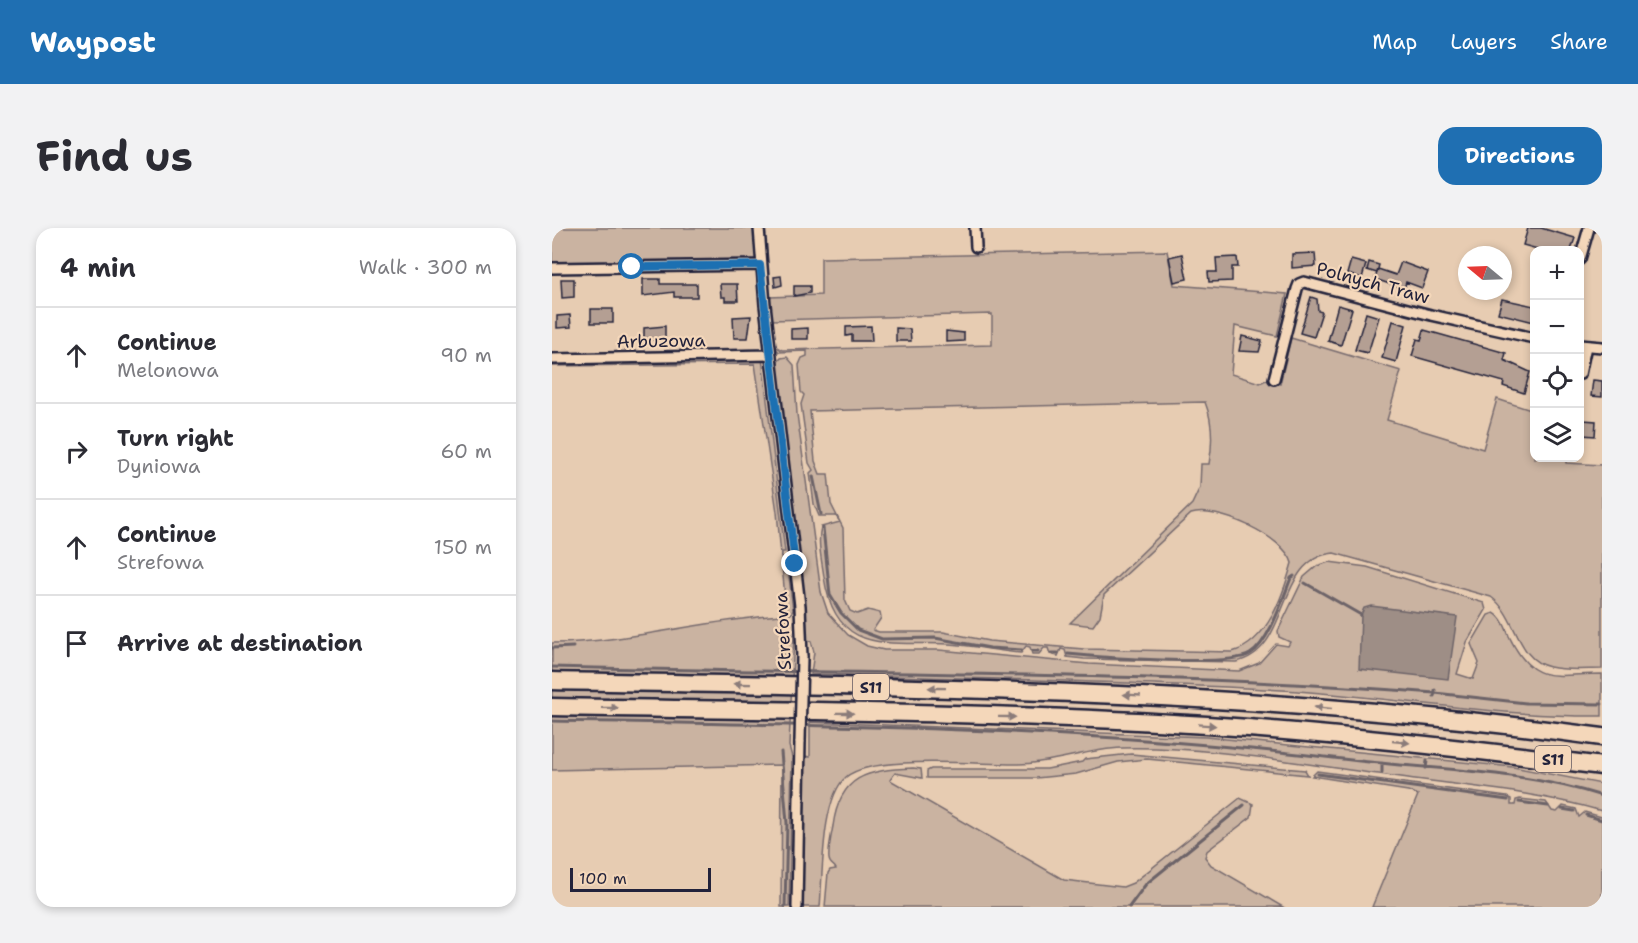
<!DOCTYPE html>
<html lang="en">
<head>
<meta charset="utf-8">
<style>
	:root { --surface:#fff; --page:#f2f2f3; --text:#2b2b33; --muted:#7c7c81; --line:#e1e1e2; --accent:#1f6fb2 }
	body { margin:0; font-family:"Shantell Sans",sans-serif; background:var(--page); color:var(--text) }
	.controls { position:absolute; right:18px; top:18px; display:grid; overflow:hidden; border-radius:12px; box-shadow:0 3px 9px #0003 }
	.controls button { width:54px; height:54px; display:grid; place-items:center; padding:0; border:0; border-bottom:2px solid var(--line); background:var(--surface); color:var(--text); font:30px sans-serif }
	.compass { position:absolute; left:906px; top:18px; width:54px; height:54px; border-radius:50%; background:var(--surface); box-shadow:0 3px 9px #0003; rotate:289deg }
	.scale { position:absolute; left:18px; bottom:15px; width:141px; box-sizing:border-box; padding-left:6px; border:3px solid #22223b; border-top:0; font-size:16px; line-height:21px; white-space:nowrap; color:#22223b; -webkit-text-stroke:4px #f4d7ba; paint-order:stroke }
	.stop { position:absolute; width:18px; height:18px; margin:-14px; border:4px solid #1f6fb2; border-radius:50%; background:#fff }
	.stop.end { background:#1f6fb2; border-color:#fff; box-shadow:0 2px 6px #0008 }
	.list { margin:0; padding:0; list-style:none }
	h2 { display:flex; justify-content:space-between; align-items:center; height:78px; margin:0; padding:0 24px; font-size:26px }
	h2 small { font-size:20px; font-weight:400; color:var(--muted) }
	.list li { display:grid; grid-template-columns:39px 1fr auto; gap:18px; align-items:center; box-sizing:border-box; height:96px; padding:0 24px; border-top:2px solid var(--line) }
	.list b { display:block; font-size:22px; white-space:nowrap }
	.list p { margin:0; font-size:20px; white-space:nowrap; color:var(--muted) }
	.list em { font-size:20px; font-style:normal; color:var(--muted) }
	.icon { flex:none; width:33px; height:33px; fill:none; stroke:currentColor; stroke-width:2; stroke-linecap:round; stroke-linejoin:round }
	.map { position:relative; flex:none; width:1050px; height:679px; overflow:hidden; border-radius:18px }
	header { display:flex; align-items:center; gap:36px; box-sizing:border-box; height:84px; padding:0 30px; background:var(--accent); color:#fff }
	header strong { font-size:28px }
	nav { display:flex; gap:33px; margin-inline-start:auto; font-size:21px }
	.intro { display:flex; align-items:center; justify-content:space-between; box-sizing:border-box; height:144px; padding:0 36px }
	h1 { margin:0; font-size:42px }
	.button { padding:15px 27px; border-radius:18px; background:var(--accent); color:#fff; font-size:21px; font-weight:700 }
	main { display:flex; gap:36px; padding:0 36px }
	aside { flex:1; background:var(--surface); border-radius:18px; box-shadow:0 3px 9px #0003 }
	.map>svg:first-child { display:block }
	.green { fill:#cab3a1; stroke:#766a6e; stroke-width:1.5; fill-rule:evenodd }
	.water { fill:#9e8e86; stroke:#6c6368; stroke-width:1.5 }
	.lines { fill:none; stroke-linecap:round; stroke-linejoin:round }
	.stream { stroke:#6c6368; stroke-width:3 }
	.building { fill:#b49f93; stroke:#22223b; stroke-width:1.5 }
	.minor-casing { stroke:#22223b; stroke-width:14 }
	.motorway-casing { stroke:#22223b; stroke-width:21 }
	.minor { stroke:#f4d7ba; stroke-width:9 }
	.motorway { stroke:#f4d7ba; stroke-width:16 }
	.minor-bridge-casing { stroke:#22223b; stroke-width:14; stroke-linecap:butt }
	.minor-bridge { stroke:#f4d7ba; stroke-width:9 }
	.oneway { fill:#8b7c7a }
	.route { stroke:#1f6fb2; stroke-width:8 }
	.labels { text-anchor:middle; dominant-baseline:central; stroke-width:4.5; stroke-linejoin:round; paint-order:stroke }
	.shield { fill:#f4d7ba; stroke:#615861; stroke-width:1.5 }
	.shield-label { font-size:16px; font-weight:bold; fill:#22223b }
	.street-label { font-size:18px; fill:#22223b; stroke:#f4d7ba }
</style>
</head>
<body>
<header>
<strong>Waypost</strong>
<nav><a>Map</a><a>Layers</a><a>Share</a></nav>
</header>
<div class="intro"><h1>Find us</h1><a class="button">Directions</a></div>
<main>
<aside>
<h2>4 min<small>Walk · 300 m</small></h2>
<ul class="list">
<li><svg class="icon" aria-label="ahead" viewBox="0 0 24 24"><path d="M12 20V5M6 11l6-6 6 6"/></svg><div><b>Continue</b><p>Melonowa</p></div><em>90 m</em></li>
<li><svg class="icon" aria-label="right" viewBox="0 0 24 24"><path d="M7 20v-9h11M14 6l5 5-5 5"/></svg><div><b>Turn right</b><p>Dyniowa</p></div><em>60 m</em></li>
<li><svg class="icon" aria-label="ahead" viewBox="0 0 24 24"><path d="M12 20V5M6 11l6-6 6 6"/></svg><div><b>Continue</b><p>Strefowa</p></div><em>150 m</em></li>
<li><svg class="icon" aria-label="arrive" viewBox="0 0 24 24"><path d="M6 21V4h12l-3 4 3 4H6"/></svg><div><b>Arrive at destination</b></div></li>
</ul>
</aside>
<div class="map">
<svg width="1050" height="679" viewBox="0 0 1050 679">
	<rect width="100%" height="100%" fill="#e7ccb2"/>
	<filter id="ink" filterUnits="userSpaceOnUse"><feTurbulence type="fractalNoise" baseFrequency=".0167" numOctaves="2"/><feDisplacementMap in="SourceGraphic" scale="12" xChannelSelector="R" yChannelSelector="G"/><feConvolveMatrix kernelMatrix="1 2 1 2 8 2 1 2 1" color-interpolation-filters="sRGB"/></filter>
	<g filter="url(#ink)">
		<!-- green -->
		<path class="green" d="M0,0H203L204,33L6,35L0,38Z
			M615,23L622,57L735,66L725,108L683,98L679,146L708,155L714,152L728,156L739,110L849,143L835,192L931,221L945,171L982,183V230H1014V235L1050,237V441C1033,441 1014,443 998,439C964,432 965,387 939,369L782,325C722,330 741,422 684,434L532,431L515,429L513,422L509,421L506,428L498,426L496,420H492L487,426H480L478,419L474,418L469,425C444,423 420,417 396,416C337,413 284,429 272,349C270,333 265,315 269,299L288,294L284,288H267L262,276L258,245L261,242L257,235L249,176L252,167L249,164L247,137L250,130L255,128V123L227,124L221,117L230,122L440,117V86L220,92L218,69L269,67V30ZM653,174C661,194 661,215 657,236H649L648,259L640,276L518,395L541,398L548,388L552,367L639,286C664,277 733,309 740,335C731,367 716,414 680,424L532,421L437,413L391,404H327L321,402L329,390L328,385L316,382L305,386L298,383L293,372L291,300L279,276L276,246H268L263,233L258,183Z
			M235,129L242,137L245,186L269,364L276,385L296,407L315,418L332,422H387L537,436L687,443L707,435L724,416L736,418L738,414L727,409L726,403L752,349L765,338L777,334L815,339L932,375L934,382L915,414L905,446L921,451L927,435L919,416L936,387L942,385C950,389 954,400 957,408C981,459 1002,446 1050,446V488C937,489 824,466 712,461C561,453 410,450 259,446L262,424L259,413L254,412L224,136L229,130Z
			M210,130L233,324H230V330H234L235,334H231L232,340H236L241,382L239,386L233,388L234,402L242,408L237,518L240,529L237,679H229L230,537L0,542V415C78,414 152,392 229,387L234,380L225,284L203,136L0,138V134Z
			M258,494L654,509L961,539L1050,556V583C978,562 901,557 827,546C743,535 655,518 570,520C536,521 502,535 467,536C429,537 320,526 294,549C269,571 271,645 268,679H249L252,528L258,529Z
			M579,526L753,542L756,547L595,531L566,534L524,546L484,550H375V543L379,541H495L530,534L533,531Z
			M361,540L369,541L370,550L343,545L338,552L512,652L571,659L581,655L688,570L701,576L699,589L655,623L653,629L659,637L731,679H273L276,645L278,642L284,641C282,636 278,638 277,631C276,621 279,609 281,598C288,547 315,542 361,540Z
			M765,543L955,569L959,571V577H963L964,572L968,571L994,574L1000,583L1005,584L1011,578L1024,581L1027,589L1033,584L1050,589V679H820L866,567L856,563L760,548Z"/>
		<!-- water -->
		<path class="water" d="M819,378L905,389L896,451L807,441L809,387L812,380Z"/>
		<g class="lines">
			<!-- stream -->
			<path class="stream" d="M261,248L269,286
				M271,300L278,367L289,385L306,402L330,411L383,410L438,420L470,422
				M753,355L809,387
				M0,420L21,419
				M480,423H486
				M499,425H506
				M516,426C546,429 678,439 698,426C717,415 731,370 739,350L742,348
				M0,439C294,447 589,442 883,465V462
				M882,468L883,465L974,475L1050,476
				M0,493C266,497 534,499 799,532C882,542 970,542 1050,568
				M229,524L235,595L233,679
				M874,540L875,533
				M830,544V535
				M766,546L956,572
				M967,574L996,578
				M1010,581L1022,583
				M1034,587L1050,592
				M577,679L594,656L692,577"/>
		</g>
		<!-- building -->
		<path class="building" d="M976,0H989L1023,10L1019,22H989L971,17Z
			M763,25L764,38L740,40V26Z
			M630,26L635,51L622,54L617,29Z
			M685,29L686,39H680V53L657,54L656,44H665L664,30Z
			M799,32L814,36L810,50L795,46Z
			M817,34L827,37L825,45L815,42Z
			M849,34L876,44L870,60L854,54L852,61L823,51L826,41L844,47Z
			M229,48L230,57L223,59L222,49Z
			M9,51H22V69L10,70Z
			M91,51H108V56H145V69H122V64L91,68Z
			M168,56H185L186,73H173V69H169Z
			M242,58H258V65L242,68Z
			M759,69L765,71L766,83L770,84L762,109L748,105Z
			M950,71L982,78V94L946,85Z
			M786,77L800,81L789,117L776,113Z
			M39,81H61V95H39Z
			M814,85L827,89L816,125L803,122Z
			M18,87L19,99L5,100V88Z
			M199,88L196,110H182L181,89Z
			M841,93L854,97L844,134L830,130Z
			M113,98V112H92V100Z
			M319,98L320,113H300V107L294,108V99Z
			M256,100V111H239V101Z
			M344,100L358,101L359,113H344Z
			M872,102L954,125L952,132L978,144L972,165L951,158L952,154L860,128L865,111L869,112Z
			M394,103L412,105V113L394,114Z
			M690,108L710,113L707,124L687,123Z
			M1041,152L1050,153V169L1039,168Z
			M1031,192L1044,193L1043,208L1030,207Z"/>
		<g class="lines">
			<defs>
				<path id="minor" d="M207,0L213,77L248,378L250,429
					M423,0L424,19
					M1028,31L1037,0
					M0,40L208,37
					M1028,117L1050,119
					M0,131L219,127
					M1028,146L1034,118
					M722,151L745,61L747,56L752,54L879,87L982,110
					M245,679L248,513"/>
				<path id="motorway" d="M0,453C351,459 702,461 1050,509
					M0,479C218,483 438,483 655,497C787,506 919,521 1050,538"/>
			</defs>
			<!-- minor casing -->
			<use href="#minor" class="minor-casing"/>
			<!-- motorway casing -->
			<use href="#motorway" class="motorway-casing"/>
			<!-- minor -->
			<use href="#minor" class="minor"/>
			<!-- motorway -->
			<use href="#motorway" class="motorway"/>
			<defs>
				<path id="minor-bridge" d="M248,513L250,429"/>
			</defs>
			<!-- minor-bridge casing -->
			<use href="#minor-bridge" class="minor-bridge-casing"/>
			<!-- minor-bridge -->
			<use href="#minor-bridge" class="minor-bridge"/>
		</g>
		<!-- one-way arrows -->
		<defs><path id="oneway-solid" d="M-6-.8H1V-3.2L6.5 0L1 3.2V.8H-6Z" transform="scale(1.5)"/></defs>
		<g class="oneway">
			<use href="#oneway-solid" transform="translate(190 456) rotate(-179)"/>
			<use href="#oneway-solid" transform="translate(385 460) rotate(-179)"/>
			<use href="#oneway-solid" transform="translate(580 467) rotate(-177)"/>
			<use href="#oneway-solid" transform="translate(58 480) rotate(1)"/>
			<use href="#oneway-solid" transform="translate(771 480) rotate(-174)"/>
			<use href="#oneway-solid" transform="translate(293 485) rotate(1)"/>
			<use href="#oneway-solid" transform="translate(455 489) rotate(1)"/>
			<use href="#oneway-solid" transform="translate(655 497) rotate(4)"/>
			<use href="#oneway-solid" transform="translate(849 514) rotate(6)"/>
		</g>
	</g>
	<g class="lines" filter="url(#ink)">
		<!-- route -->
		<path class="route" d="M80,39L208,37L243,336"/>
	</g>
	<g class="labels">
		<!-- shield labels -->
		<g class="shield">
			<rect x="301" y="446" width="36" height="26" rx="4.5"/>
			<rect x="983" y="518" width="36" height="26" rx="4.5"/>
		</g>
		<g class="shield-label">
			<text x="319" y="459">S11</text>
			<text x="1001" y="531">S11</text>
		</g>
		<!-- street labels -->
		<g class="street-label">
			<text transform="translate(821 55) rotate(15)">Polnych Traw</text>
			<text transform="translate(109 113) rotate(-1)">Arbuzowa</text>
			<text transform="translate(231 403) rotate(-93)">Strefowa</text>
		</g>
	</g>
</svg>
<div class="controls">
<button>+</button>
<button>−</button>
<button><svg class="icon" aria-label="locate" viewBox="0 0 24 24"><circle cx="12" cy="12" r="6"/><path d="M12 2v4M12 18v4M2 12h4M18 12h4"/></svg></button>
<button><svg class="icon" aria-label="layers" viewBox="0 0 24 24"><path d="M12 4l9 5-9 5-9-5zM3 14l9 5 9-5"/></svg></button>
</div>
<svg class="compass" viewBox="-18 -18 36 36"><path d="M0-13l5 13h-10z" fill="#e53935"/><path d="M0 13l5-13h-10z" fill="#7c7c81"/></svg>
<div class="scale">100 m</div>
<div class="stop" style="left:80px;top:39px"></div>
<div class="stop end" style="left:243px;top:336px"></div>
</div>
</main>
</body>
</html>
